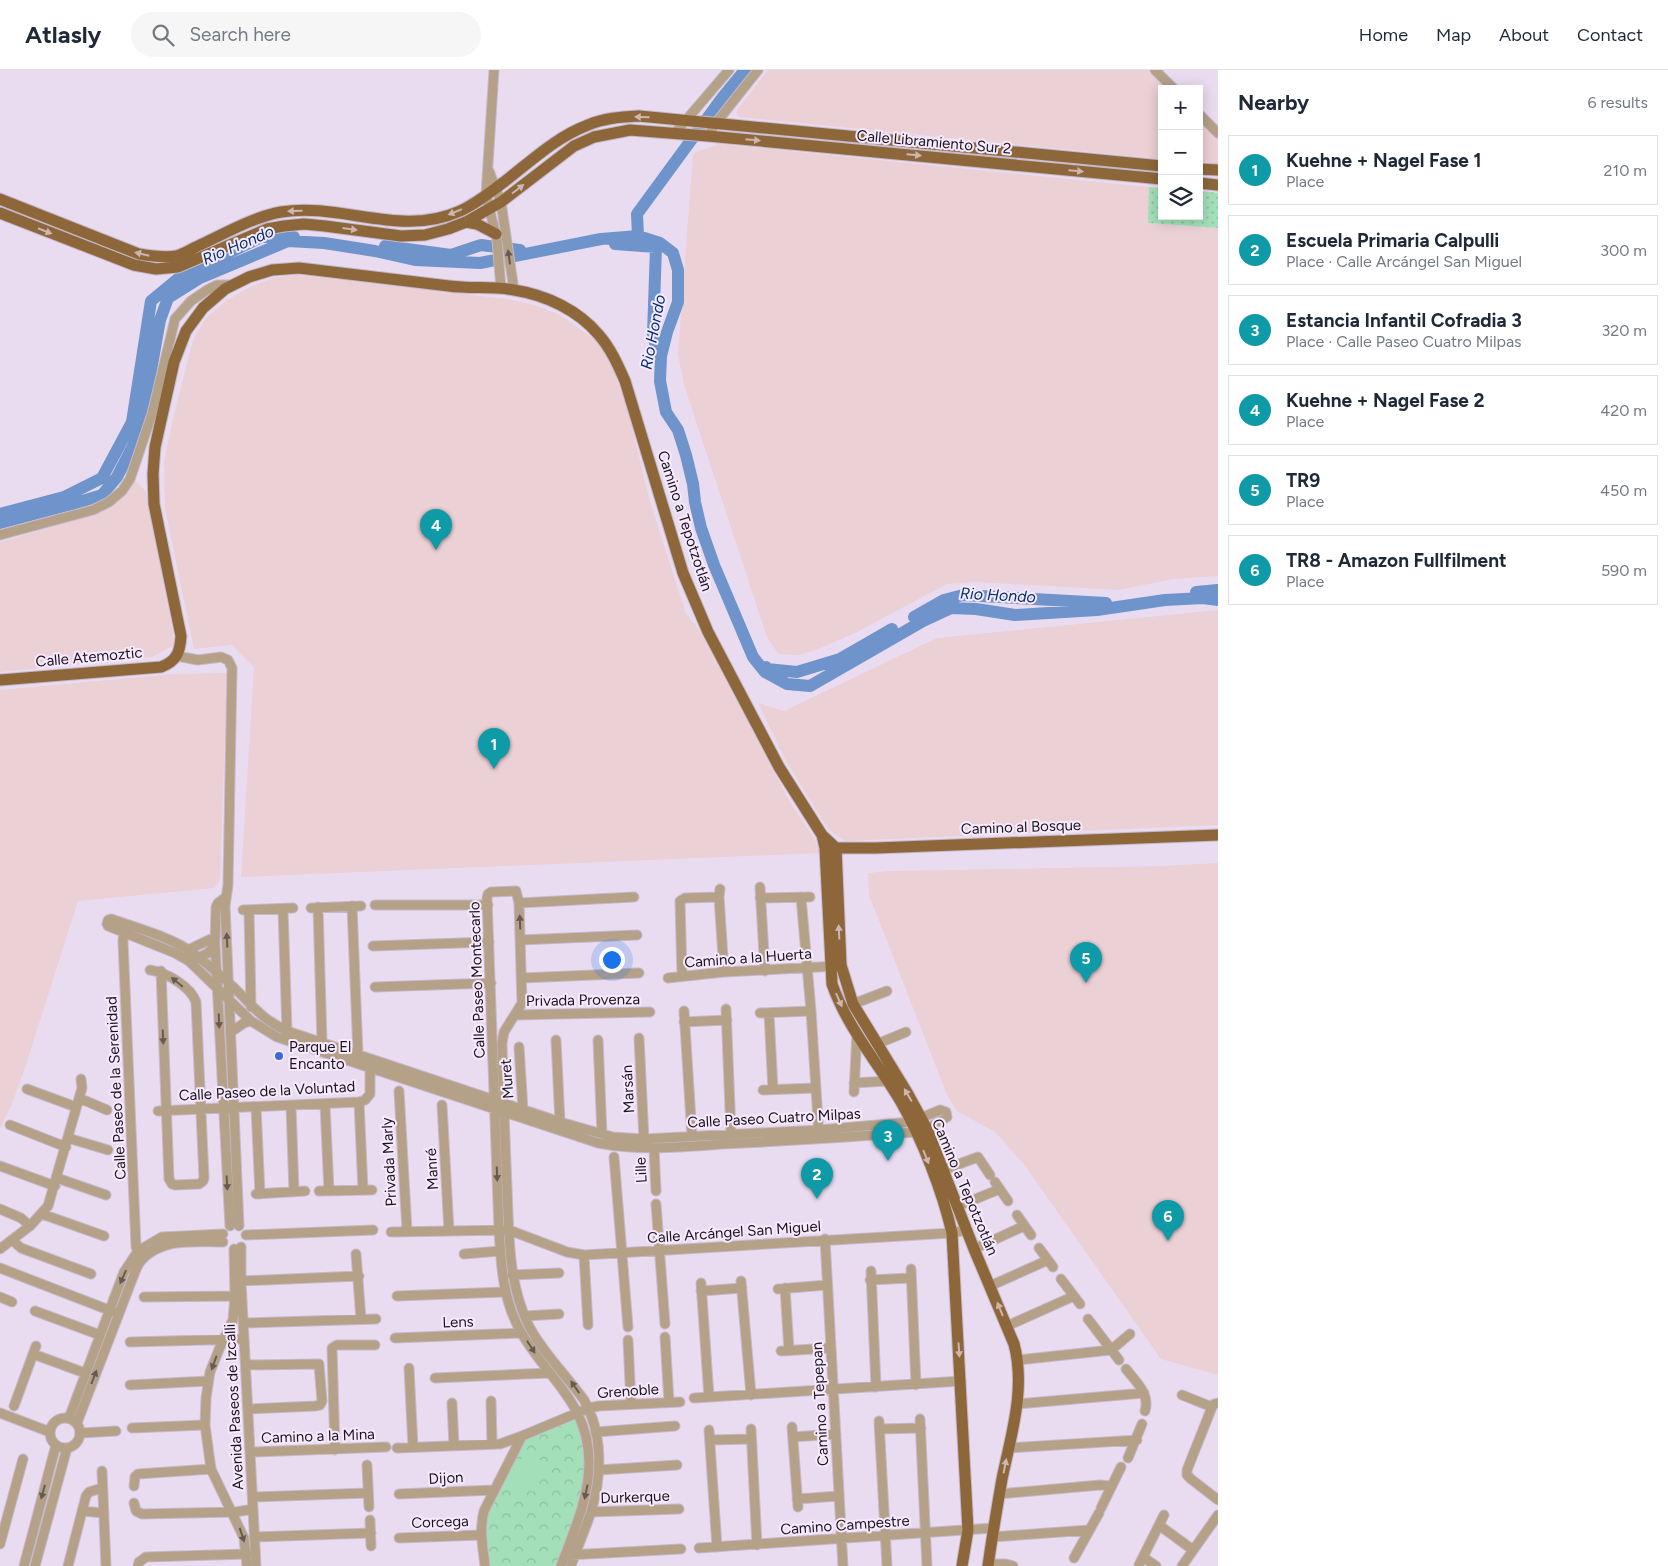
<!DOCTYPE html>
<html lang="en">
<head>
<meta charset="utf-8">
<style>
	:root { --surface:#fff; --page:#f6f6f7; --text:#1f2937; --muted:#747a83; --line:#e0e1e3; --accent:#7c3aed }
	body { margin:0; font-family:Figtree,sans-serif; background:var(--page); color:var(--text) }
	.controls { position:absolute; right:15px; top:15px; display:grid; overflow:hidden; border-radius:0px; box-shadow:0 2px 12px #0003 }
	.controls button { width:45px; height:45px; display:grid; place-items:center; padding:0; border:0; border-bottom:1px solid var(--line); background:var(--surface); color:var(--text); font:25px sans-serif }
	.you { position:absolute; left:611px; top:889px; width:18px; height:18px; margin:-12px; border:4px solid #fff; border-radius:50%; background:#1a73e8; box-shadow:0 0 0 8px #1a73e833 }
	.badge { display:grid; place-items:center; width:32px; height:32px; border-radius:50%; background:var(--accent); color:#fff; font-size:16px; font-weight:700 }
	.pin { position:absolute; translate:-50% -41px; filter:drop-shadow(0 1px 2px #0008) }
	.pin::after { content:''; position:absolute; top:26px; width:18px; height:15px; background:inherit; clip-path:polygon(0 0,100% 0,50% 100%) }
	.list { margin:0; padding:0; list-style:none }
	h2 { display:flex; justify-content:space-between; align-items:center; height:65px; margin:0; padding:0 20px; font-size:21px }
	h2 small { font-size:16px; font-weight:400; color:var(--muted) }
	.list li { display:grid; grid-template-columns:32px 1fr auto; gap:15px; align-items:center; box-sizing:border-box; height:70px; margin:0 10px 10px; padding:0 10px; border:1px solid var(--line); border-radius:0px }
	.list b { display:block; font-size:19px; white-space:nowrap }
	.list p { margin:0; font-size:16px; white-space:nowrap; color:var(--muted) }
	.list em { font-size:16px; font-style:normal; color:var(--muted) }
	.icon { flex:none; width:28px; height:28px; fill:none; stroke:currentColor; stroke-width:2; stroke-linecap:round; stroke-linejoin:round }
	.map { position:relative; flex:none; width:1218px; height:1496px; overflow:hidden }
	header { display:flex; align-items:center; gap:30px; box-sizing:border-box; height:70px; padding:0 25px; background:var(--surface); border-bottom:1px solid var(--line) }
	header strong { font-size:24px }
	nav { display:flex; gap:28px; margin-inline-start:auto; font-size:18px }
	.search { width:350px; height:45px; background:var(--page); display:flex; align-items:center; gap:12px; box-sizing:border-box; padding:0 18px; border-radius:28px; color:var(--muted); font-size:19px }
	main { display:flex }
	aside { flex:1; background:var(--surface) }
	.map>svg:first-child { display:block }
	.industrial { fill:#ebd0d5 }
	.grass { fill:url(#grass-dots) }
	.park { fill:url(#park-crowns) }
	.pitch { fill:#a3e0b9 }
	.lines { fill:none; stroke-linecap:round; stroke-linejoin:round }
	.river { stroke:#6f94cb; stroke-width:12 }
	.minor-casing { stroke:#c5b8ca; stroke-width:11 }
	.major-casing { stroke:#c5b8ca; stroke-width:13 }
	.minor { stroke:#b5a088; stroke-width:9 }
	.major { stroke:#8d673a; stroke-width:11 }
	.oneway { fill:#cdb5b0 }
	.oneway2 { fill:#685a52 }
	.poi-dot { fill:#3f68d9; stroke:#f7e9fe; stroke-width:2 }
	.labels { text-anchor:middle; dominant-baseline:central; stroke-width:4; stroke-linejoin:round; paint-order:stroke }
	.street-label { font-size:15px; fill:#1a151c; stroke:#f7e9fe }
	.poi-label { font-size:15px; fill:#1a151c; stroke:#f7e9fe; text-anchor:start }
	.water-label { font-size:16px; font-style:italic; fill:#003070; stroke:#f7e9fe }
</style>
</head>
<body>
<header>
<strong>Atlasly</strong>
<div class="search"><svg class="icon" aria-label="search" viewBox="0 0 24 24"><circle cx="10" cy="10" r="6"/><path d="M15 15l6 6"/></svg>Search here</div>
<nav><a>Home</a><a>Map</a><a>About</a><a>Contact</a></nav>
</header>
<main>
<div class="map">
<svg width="1218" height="1496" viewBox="0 0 1218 1496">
	<defs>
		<pattern id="grass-dots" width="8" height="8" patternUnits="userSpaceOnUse" patternTransform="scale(1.25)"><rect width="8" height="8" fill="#a3e0b9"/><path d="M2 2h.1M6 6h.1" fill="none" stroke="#8cbf9e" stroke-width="1.8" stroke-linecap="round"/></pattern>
		<pattern id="park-crowns" width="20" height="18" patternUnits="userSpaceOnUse" patternTransform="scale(1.25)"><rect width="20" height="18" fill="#a3e0b9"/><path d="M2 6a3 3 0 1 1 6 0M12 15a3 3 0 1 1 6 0" fill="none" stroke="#8cbf9e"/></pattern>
	</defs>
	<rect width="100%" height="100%" fill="#eadcf0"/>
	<!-- industrial -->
	<path class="industrial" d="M768,0H1149L1168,19H1162V89L739,47L737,44V40Z
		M1199,50L1218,68V94L1199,92Z
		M719,74L1149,117L1148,153L1218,158V506L1173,509L1119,520L975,512L947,514L855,563L816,580L799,585L778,584L767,567L685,318L678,285L693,83Z
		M297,205L507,229L534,235L560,245L596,270L613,298L630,349L649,428L686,544L698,558L790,732L814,768L821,783L241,807L254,597L232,575L194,579L165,438L164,393L173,349L193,270L206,248L226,231L250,217L273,208Z
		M134,410L146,421L173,564L174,575L152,587L0,602V472L100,443L122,429Z
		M1218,540V755L845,771L829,760L787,693L758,633L784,641L937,568Z
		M227,603L220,810L214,818L78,831L24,1001L11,1036L0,1059V620L172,604Z
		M1218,793V1305L1161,1289L1023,1093L995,1062L957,1041L947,1025L869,825L868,803L890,801L1164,796Z"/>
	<!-- grass -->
	<path class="grass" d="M1149,117L1162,118V146H1199V121L1218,123V158L1148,153Z"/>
	<!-- park -->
	<path class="park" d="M579,1343L587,1421L562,1496H484L480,1445L516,1369Z"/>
	<!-- pitch -->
	<path class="pitch" d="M525,1382L546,1393L533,1422L510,1411Z"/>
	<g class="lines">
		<!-- river -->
		<path class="river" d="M638,166L637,144L722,28L745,0
			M615,174L656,177L653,264L659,290
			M385,176L451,185L481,175L520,180
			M0,444L64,427L102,408L132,352L151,231L180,207L261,167H294
			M0,453L76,433L102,425L117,407L134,374L145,334L160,250L168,228L200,208L288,171L324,173L375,181L415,190L480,193L601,169L638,166L660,173L673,183L678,200V232L667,262L661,286L660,311L666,342L678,360L686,385L693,414L695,432L701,458L714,495L753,587L765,602L787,614L810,616L923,551L951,538L976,539L1015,545L1097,540L1165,530L1203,528L1218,530
			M1196,522L1218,520
			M914,547L944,530L963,525L1106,533
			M766,597L767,599L797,602L840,589L892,559"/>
		<defs>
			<path id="minor" d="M494,0L486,125L497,170L501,218
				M1155,0L1174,19
				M1199,44L1218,63
				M675,63L729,0
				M708,66L716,53L758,0
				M489,101L501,132L514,220
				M0,465L93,440L109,432L122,421L130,409L152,344L175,249L191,231L207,220L217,215H233
				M177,586L198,590L221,587L228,590L232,598L228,815L225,836L239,1156
				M760,817L765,901
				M720,819L719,827L724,902
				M226,827L218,833L216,837L215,874L230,1156
				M801,827L811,941L819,1066
				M760,828L810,827
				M519,833L634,827
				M375,835H488
				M352,836L358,984
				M318,837L322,972
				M311,838L361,836
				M283,839L287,961
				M243,840L293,838
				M249,840L251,937
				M111,849C135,857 173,868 193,883C205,892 217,902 228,912C251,933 258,947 287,961L560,1052L613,1067L644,1069L819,1060L911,1052L940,1040L946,1042L947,1047L927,1059L916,1062C851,1067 787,1071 723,1074C681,1077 639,1081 598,1073L277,967L251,951L189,891L175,883L108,856L107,854L108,850Z
				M124,859L123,871L136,1177L138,1181
				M520,870L637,865
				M373,876L489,872
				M188,880L215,867
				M198,888L208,883L215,874
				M150,900C166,902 191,917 196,932L204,1108L203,1111L199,1114L175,1115L172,1114L169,1109L161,901
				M682,905L680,831L685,828L719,827
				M522,908L639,903
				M668,908L724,902L838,896
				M375,917L491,913
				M853,934L887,921
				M726,939L731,1063
				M684,941L692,1066
				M760,943L811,941
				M769,943L773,1020
				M515,945L650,942
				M684,952L727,950
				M231,962L244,953L251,951
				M639,968L644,1069
				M556,970L560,1052
				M598,970L602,1064
				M877,974L906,962
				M519,977L523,1039
				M854,1013L887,1011
				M27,1019L76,1037
				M763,1020L816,1018
				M399,1021L407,1161
				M854,1022L857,963
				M79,1028L107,1040
				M359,1032L363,1120
				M325,1035L329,1121
				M442,1035L449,1161
				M291,1036L294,1122
				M256,1037L260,1124
				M158,1041L359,1032L365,1030L370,1024V994
				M10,1055L66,1077
				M68,1068L108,1080
				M654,1078L656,1121
				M614,1087L628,1257
				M0,1096L55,1116
				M943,1100L978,1087L990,1105
				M57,1108L106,1125
				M995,1112L1008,1131
				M319,1121L372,1120
				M256,1124L305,1121
				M656,1134L665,1254
				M958,1136L1000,1119
				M0,1139L21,1148L30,1156
				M42,1144L104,1166
				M1017,1145L1031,1165
				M391,1162L509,1160L567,1182L584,1185L952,1163L966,1160
				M246,1165L373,1160
				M825,1169L843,1496
				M12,1170L21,1178L91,1204
				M241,1177V1211L256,1496
				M1039,1178L1053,1197
				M0,1179L30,1156L48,1136L82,1018L81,1009
				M234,1179L235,1226L233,1250L220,1277L210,1302L206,1328L205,1355L211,1399L244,1468L247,1496
				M974,1179L1024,1156
				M356,1184L361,1249
				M464,1184L500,1181
				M584,1185L588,1255
				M0,1198L114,1242
				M911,1199L916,1315
				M871,1201L876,1317
				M512,1205L559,1203
				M1061,1209L1080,1234
				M870,1210L911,1208
				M241,1211L359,1206
				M741,1211L751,1325
				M701,1213L709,1327
				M990,1216L1048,1190
				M785,1218L789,1280
				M778,1219L827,1215
				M701,1221L742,1218
				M397,1226L505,1222
				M0,1227L12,1232
				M144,1227L235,1226
				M35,1241L100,1265
				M525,1246L559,1244
				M1088,1249L1119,1290
				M244,1253L376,1249
				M1007,1256L1074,1226
				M665,1267L669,1332
				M395,1268L521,1263
				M628,1270L631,1334
				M130,1272L244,1269
				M781,1281L830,1278
				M33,1284L85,1303
				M1018,1290L1111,1280L1130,1264
				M246,1295L319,1294L322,1331L320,1335L315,1336L249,1339
				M409,1298L413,1377
				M1126,1299C1137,1313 1150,1324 1145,1341
				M435,1308L550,1303
				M130,1315L208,1311
				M1182,1325L1212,1337
				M694,1328L961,1311
				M491,1331L492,1374
				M452,1333L454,1376
				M1218,1333L1214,1334L1212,1337L1187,1400V1405L1191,1409L1218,1430
				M1017,1334L1144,1323
				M14,1336L36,1276
				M0,1343L50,1362
				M50 1363a15 15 0 1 1 30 0a15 15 0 1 1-30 0Z
				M69,1348L124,1202L138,1181L162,1167L223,1164
				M920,1349L927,1496
				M879,1351L887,1496
				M77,1353L133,1207C135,1202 137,1196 140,1192C160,1167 195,1172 223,1172
				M792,1357L798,1437
				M132,1358L205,1355
				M751,1359L757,1475
				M880,1359L921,1358
				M709,1360L717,1477
				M596,1362L675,1356
				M81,1363L116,1361
				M793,1367L836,1364
				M710,1370L751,1369
				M397,1378L500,1374L522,1366L589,1338L599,1336L680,1332
				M1008,1378L1137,1370
				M335,1380L332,1278L337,1275H375
				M251,1382L386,1377
				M1128,1388L1142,1354
				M367,1395L369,1437
				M599,1400L677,1395
				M102,1401L106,1496
				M134,1416L135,1407L138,1404L211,1399
				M399,1424L493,1420
				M999,1424L1100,1415L1111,1416
				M253,1427L368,1423
				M797,1429L839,1426
				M134,1433L136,1441L142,1444L236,1442L253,1439
				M1101,1438L1121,1397
				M82,1441L104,1443
				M591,1442L679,1439
				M370,1450L371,1476
				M1159,1455L1193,1480
				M254,1467L371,1463
				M992,1467L1089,1460
				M399,1468L481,1465
				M0,1474L23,1389
				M699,1478L993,1458
				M569,1485L681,1479
				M1143,1487L1156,1496
				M1074,1488L1099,1443
				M988,1494H1006L1013,1496
				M1139,1495L1164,1445
				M24,1496L56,1375
				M35,1496L67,1378
				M68,1496L86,1426L89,1422L102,1418
				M138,1496L139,1492L146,1487L247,1484
				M485,1496C483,1478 479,1459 484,1441L522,1366
				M561,1496C573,1463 589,1429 589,1393C589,1334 549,1310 522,1264C503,1232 501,1196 499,1160L487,828L488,824L491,822L516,821L519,833L522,933L504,962L502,973C503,1022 505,1070 507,1118C509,1165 508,1214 529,1256C542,1282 567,1306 584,1330C603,1363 602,1406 591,1442C585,1460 577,1478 571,1496
				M1182,1496L1218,1445"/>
			<path id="major" d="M1199,99L1218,100
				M1199,113L1218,115
				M0,129L139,184C151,186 164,188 176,186C184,184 193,178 200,175C226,163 253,147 281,142C341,132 400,168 460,141C476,134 490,122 504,112C530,92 556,67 588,55C604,48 622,47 639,46L1162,96
				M0,143L134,195L156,199L178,197L267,159L284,156L304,154L325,156L401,166L425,165L448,159L466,152L501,132L574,76L594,67L630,60L708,66L1162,109
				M466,152L477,154L496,164
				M0,610L161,597C177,591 180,582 181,566L154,434L153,404L155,377L174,292L186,261L203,238L225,219L249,207L272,200L299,198C349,204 399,210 449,216C471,219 493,216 514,220C546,225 578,240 599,265C611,279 618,295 625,311L683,503L708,562L779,697L822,765L836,778L841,895L853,934L908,1024L927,1059L974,1179L1014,1274C1026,1319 1011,1365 1002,1409C997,1438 992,1467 988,1496
				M822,765L825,778L832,914C847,957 878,993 901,1032C922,1069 942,1120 952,1163L968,1460L962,1496
				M830,778H876L1218,765"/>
		</defs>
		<!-- minor casing -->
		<use href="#minor" class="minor-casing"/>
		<!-- major casing -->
		<use href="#major" class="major-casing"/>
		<!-- minor -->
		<use href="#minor" class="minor"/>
		<!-- major -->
		<use href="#major" class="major"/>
	</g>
	<!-- one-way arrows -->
	<defs><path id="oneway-solid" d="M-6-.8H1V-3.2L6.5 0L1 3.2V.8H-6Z" transform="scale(1.25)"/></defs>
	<g class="oneway">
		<use href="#oneway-solid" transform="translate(642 47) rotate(-179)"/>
		<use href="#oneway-solid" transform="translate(753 70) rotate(5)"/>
		<use href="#oneway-solid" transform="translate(914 85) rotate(5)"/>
		<use href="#oneway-solid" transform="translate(1076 101) rotate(5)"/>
		<use href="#oneway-solid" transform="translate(518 119) rotate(-37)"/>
		<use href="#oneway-solid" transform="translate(295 141) rotate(178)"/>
		<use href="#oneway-solid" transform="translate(455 142) rotate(158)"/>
		<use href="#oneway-solid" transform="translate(350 159) rotate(8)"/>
		<use href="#oneway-solid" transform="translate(45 161) rotate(21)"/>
		<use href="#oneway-solid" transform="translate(142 184) rotate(-167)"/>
		<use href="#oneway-solid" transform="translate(839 862) rotate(-93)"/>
		<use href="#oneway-solid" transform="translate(839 930) rotate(66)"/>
		<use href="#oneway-solid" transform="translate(908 1025) rotate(-120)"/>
		<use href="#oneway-solid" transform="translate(926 1087) rotate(68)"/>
		<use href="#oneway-solid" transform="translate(1000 1239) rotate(-112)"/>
		<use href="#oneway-solid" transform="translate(959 1280) rotate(86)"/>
		<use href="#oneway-solid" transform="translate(1005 1396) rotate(-79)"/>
	</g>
	<g class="oneway2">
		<use href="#oneway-solid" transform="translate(509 187) rotate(-98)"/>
		<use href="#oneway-solid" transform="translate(520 852) rotate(-92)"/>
		<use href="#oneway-solid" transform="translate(227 870) rotate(-93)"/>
		<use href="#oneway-solid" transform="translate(177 912) rotate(-141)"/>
		<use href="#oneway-solid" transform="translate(219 951) rotate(88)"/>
		<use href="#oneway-solid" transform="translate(163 967) rotate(88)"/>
		<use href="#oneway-solid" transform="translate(497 1104) rotate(88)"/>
		<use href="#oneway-solid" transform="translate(227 1113) rotate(87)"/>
		<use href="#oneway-solid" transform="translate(123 1207) rotate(114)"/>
		<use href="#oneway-solid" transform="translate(531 1277) rotate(57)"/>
		<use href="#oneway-solid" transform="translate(214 1293) rotate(110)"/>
		<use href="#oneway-solid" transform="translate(94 1307) rotate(-69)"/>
		<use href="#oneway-solid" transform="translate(575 1317) rotate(-125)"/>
		<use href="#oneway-solid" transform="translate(43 1422) rotate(105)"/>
		<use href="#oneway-solid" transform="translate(586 1422) rotate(102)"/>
		<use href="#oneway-solid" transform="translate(242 1465) rotate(72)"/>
	</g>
	<!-- markers -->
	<circle class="poi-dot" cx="279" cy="986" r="5"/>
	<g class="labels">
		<!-- street labels -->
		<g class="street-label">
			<text transform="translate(934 72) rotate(5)">Calle Libramiento Sur 2</text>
			<text transform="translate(685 451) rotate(72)">Camino a Tepotzotlán</text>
			<text transform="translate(89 587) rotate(-5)">Calle Atemoztic</text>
			<text transform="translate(1021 757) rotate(-2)">Camino al Bosque</text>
			<text transform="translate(748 888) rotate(-4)">Camino a la Huerta</text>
			<text transform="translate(477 910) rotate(-92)">Calle Paseo Montecarlo</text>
			<text transform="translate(583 930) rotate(-1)">Privada Provenza</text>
			<text transform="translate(507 1009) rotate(-94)">Muret</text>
			<text transform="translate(116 1018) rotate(-93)">Calle Paseo de la Serenidad</text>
			<text transform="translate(628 1019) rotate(-93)">Marsán</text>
			<text transform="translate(267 1021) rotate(-3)">Calle Paseo de la Voluntad</text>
			<text transform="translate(774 1048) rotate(-3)">Calle Paseo Cuatro Milpas</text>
			<text transform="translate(389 1092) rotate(-93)">Privada Marly</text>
			<text transform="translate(432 1099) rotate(-93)">Manré</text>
			<text transform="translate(641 1100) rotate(-93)">Lille</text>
			<text transform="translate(965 1117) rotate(67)">Camino a Tepotzotlán</text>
			<text transform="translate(734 1162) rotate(-4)">Calle Arcángel San Miguel</text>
			<text transform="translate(458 1252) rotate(-2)">Lens</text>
			<text transform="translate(628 1321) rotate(-4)">Grenoble</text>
			<text transform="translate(820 1334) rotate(-93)">Camino a Tepepan</text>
			<text transform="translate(234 1337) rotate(-93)">Avenida Paseos de Izcalli</text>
			<text transform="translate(318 1366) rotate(-2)">Camino a la Mina</text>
			<text transform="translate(446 1408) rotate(-3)">Dijon</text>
			<text transform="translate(635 1427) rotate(-2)">Durkerque</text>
			<text transform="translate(440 1452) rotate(-2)">Corcega</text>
			<text transform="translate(845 1455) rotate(-4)">Camino Campestre</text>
		</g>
		<!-- poi labels -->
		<g class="poi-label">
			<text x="289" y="977">Parque El<tspan x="289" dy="17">Encanto</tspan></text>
		</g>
		<!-- water labels -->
		<g class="water-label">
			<text transform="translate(238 175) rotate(-23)">Rio Hondo</text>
			<text transform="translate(653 262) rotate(-79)">Rio Hondo</text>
			<text transform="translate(998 525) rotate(3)">Rio Hondo</text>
		</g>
	</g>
</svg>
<div class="controls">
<button>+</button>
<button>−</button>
<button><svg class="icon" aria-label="layers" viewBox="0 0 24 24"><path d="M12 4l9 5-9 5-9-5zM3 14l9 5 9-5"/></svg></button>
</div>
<div class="you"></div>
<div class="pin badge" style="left:494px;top:699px;background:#0f9aa8">1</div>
<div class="pin badge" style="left:817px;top:1129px;background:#0f9aa8">2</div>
<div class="pin badge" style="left:888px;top:1091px;background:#0f9aa8">3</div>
<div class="pin badge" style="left:436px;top:480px;background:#0f9aa8">4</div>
<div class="pin badge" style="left:1086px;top:913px;background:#0f9aa8">5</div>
<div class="pin badge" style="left:1168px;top:1171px;background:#0f9aa8">6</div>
</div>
<aside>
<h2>Nearby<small>6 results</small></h2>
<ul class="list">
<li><span class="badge" style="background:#0f9aa8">1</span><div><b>Kuehne + Nagel Fase 1</b><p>Place</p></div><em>210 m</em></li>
<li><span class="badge" style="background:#0f9aa8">2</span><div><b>Escuela Primaria Calpulli</b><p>Place · Calle Arcángel San Miguel</p></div><em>300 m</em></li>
<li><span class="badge" style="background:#0f9aa8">3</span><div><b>Estancia Infantil Cofradia 3</b><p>Place · Calle Paseo Cuatro Milpas</p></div><em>320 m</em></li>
<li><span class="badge" style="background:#0f9aa8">4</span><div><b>Kuehne + Nagel Fase 2</b><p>Place</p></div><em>420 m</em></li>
<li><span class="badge" style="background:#0f9aa8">5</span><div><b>TR9</b><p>Place</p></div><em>450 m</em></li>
<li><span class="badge" style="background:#0f9aa8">6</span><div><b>TR8 - Amazon Fullfilment</b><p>Place</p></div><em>590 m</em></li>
</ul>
</aside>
</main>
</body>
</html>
